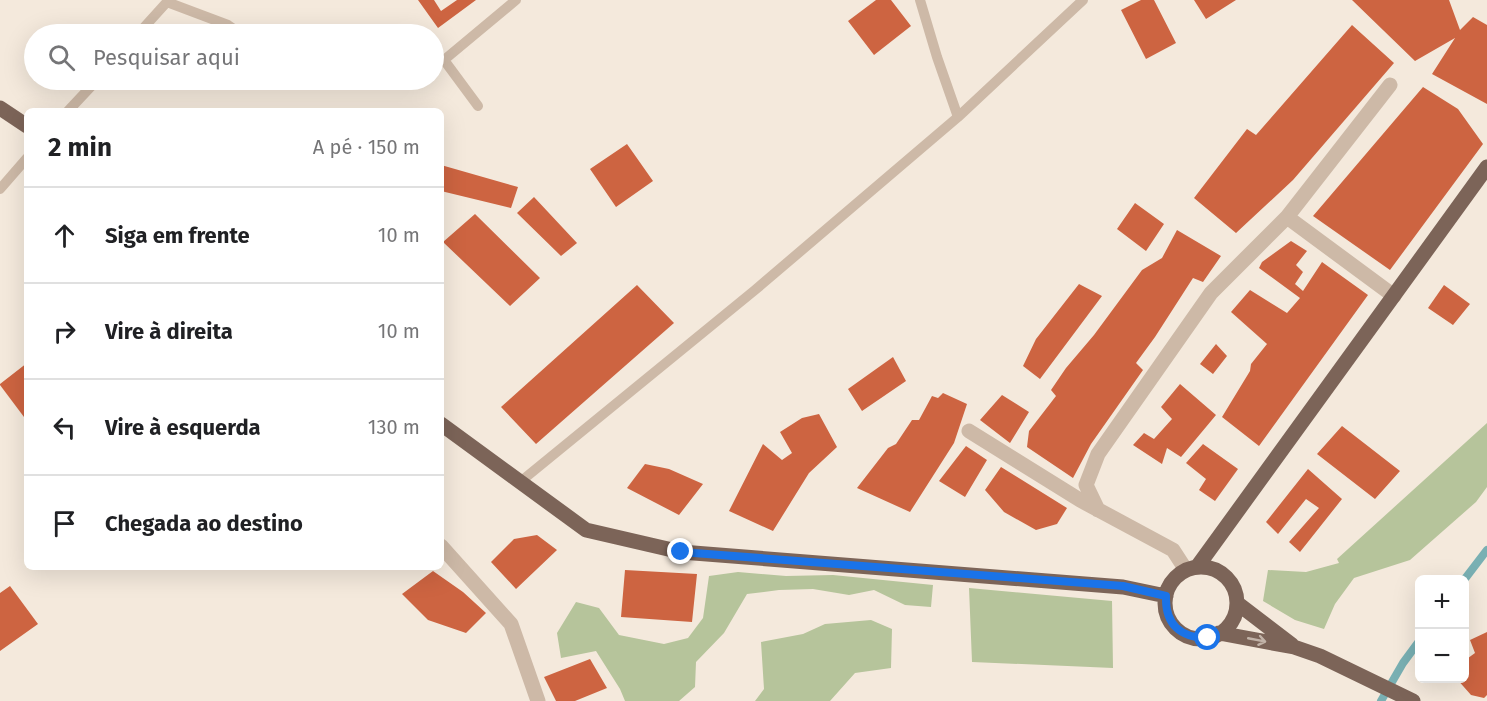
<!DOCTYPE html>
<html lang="pt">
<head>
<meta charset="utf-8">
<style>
	:root { --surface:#fff; --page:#f6f6f6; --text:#202124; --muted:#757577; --line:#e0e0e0 }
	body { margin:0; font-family:"Fira Sans",sans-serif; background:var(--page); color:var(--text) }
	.controls { position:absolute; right:18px; bottom:18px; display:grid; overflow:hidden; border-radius:9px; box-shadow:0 6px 24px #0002 }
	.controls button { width:54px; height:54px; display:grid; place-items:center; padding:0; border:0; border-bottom:2px solid var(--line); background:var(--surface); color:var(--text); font:30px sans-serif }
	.stop { position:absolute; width:18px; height:18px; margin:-14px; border:4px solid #1a73e8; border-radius:50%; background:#fff }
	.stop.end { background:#1a73e8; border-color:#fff; box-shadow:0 2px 6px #0008 }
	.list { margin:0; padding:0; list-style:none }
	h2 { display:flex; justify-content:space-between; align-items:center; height:78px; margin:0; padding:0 24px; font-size:26px }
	h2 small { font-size:20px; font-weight:400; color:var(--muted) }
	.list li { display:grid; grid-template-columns:39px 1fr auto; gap:18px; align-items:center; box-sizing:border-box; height:96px; padding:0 24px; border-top:2px solid var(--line) }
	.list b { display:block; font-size:22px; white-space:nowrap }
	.list em { font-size:20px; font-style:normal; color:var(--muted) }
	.icon { flex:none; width:33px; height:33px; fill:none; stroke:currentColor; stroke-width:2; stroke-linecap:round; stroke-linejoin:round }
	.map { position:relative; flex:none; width:1487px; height:701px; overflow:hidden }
	.search { position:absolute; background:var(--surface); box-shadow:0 6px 24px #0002; left:24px; top:24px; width:420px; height:66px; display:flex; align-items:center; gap:15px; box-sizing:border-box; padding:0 21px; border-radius:33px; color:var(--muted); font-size:22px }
	.panel { position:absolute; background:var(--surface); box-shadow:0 6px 24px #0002; left:24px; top:108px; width:420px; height:462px; border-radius:9px }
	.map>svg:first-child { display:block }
	.green { fill:#b6c49b }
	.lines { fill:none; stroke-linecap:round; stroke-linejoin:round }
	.stream { stroke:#79b0b3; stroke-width:8 }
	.building { fill:#cd6441 }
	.service { stroke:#cdb9a7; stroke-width:10 }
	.minor { stroke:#cdb9a7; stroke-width:15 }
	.primary { stroke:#7c6458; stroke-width:15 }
	.oneway { stroke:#c2b3a8 }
	.route { stroke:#1a73e8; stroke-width:8 }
</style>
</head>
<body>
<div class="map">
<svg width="1487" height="701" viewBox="0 0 1487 701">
	<rect width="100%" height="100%" fill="#f4e9dc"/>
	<!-- green -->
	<path class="green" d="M1487,423V487L1476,502L1410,560L1354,578L1335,604L1324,629L1295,620L1263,601L1268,570L1306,572L1339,563L1337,559Z
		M738,572L786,576L833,575L933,585L931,607L905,605L874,590L849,595L813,589L779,590L747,594L724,633L696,662L695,687L679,701H625L620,689L596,651L561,658L557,633L576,602L599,608L619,635L664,644L688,638L703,618L709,576Z
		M969,588L1112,601L1113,668L972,662Z
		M871,620L892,629L891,668L855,673L830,701H755L764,689L761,642L803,634L825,624Z"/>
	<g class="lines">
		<!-- stream -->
		<path class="stream" d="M1464,580L1487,550
			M1381,701L1403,663L1420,640"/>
	</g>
	<!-- building -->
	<path class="building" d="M418,0H434L441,11L457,0H476L438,28Z
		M876,0H891L911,26L874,55L848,21Z
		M1141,0H1154L1176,43L1146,59L1121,10Z
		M1194,0H1236L1206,19Z
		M1352,0H1449L1460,30L1473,17L1487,25V104L1432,74L1455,38L1415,61Z
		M1352,25L1394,63L1293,180L1236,233L1194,198L1247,129L1256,135Z
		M1423,87L1458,109L1483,144L1390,270L1313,216Z
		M627,144L653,181L616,207L590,169Z
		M441,165L518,187L511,208L441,191Z
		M534,197L577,243L561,256L517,213Z
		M1135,203L1164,224L1146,251L1117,229Z
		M475,214L540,278L510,306L443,242Z
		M1177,230L1221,256L1203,282L1193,278L1155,337L1136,363L1143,370L1091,444L1073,478L1027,447L1029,431L1056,396L1051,390L1066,368L1094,335L1142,270L1162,258Z
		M1291,241L1307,251L1296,265L1303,272L1295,284L1303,291L1322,262L1368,295L1259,446L1222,417L1250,371L1251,364L1267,344L1231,312L1250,290L1287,313L1300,298L1259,268L1262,262Z
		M1079,284L1102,296L1040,379L1023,366L1036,339Z
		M637,285L674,323L536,444L501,407Z
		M1444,285L1470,304L1453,325L1428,308Z
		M1216,344L1227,356L1213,374L1200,364Z
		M893,357L906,381L862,411L848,389Z
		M27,363V421L0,385V384Z
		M1180,384L1216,415L1181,457L1167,448L1162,464L1133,445L1144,433L1154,439L1172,419L1161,407Z
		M943,393L967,404L954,443L910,512L857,488L888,448L896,444L912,420H919L932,396L938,398Z
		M1002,395L1029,412L1010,443L980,420Z
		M819,414L837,447L809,473L773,531L729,511L763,444L782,460L792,453L780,432L802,418Z
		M1342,426L1400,471L1375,499L1317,454Z
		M1203,444L1238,469L1215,501L1199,490L1206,479L1186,463Z
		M966,446L987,460L965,497L939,481Z
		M645,464L669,469L703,484L679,515L627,488Z
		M1001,467L1067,508L1057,524L1036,530L1004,512L985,490Z
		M1308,469L1342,499L1300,552L1289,542L1319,508L1306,499L1278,534L1266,522Z
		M537,535L557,550L516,589L491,562L514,539Z
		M625,570L697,574L692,622L621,617Z
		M433,571L463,592L486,613L466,633L428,620L402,594Z
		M10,586L38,624L0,651V593Z
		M1487,632V695L1484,698L1471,695L1456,678H1464V661L1475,653L1470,640Z
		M590,659L607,688L575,701H556L544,677Z"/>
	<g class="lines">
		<!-- service -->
		<path class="service" d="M138,34L167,2L228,25L241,34
			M478,106L444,60L516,0
			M68,111L97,80
			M958,117L1083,0
			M0,189L27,158
			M520,482L755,290L958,117L937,57L920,0"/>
		<!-- minor -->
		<path class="minor" d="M1287,217L1394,296
			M969,431L1080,500L1173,550L1186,570
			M1098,510L1086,485L1098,454L1211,293L1287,217L1390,85
			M441,546L511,624L538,701"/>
		<!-- primary -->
		<path class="primary" d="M0,108L27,126
			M441,424L586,530L681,552L1123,587L1166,596
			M1197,567L1487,167
			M1165 603a36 36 0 1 1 72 0a36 36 0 1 1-72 0Z
			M1237,603L1292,645
			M1219,633L1294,647L1320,656L1413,701"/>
	</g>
	<!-- one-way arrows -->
	<defs><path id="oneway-shaft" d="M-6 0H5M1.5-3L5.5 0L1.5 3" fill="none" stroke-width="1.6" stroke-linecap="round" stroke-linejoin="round" transform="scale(1.5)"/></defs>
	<use class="oneway" href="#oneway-shaft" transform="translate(1257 640) rotate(11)"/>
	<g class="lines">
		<!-- route -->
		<path class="route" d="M681,552L1123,586L1166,596C1165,624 1180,638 1208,638"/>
	</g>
</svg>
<div class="controls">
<button>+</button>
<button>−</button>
</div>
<div class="stop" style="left:1208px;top:638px"></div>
<div class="stop end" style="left:681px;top:552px"></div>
<div class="search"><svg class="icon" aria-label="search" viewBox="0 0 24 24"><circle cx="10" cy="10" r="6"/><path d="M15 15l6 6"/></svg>Pesquisar aqui</div>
<section class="panel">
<h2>2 min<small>A pé · 150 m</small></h2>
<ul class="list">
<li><svg class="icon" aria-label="ahead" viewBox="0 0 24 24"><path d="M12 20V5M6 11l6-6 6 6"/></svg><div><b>Siga em frente</b></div><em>10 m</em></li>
<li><svg class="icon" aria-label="right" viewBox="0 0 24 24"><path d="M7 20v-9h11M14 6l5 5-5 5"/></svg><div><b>Vire à direita</b></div><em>10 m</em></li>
<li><svg class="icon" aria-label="left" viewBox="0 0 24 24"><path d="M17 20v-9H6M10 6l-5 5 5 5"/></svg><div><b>Vire à esquerda</b></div><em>130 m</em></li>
<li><svg class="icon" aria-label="arrive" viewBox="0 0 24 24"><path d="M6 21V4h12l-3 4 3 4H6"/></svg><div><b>Chegada ao destino</b></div></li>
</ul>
</section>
</div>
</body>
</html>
